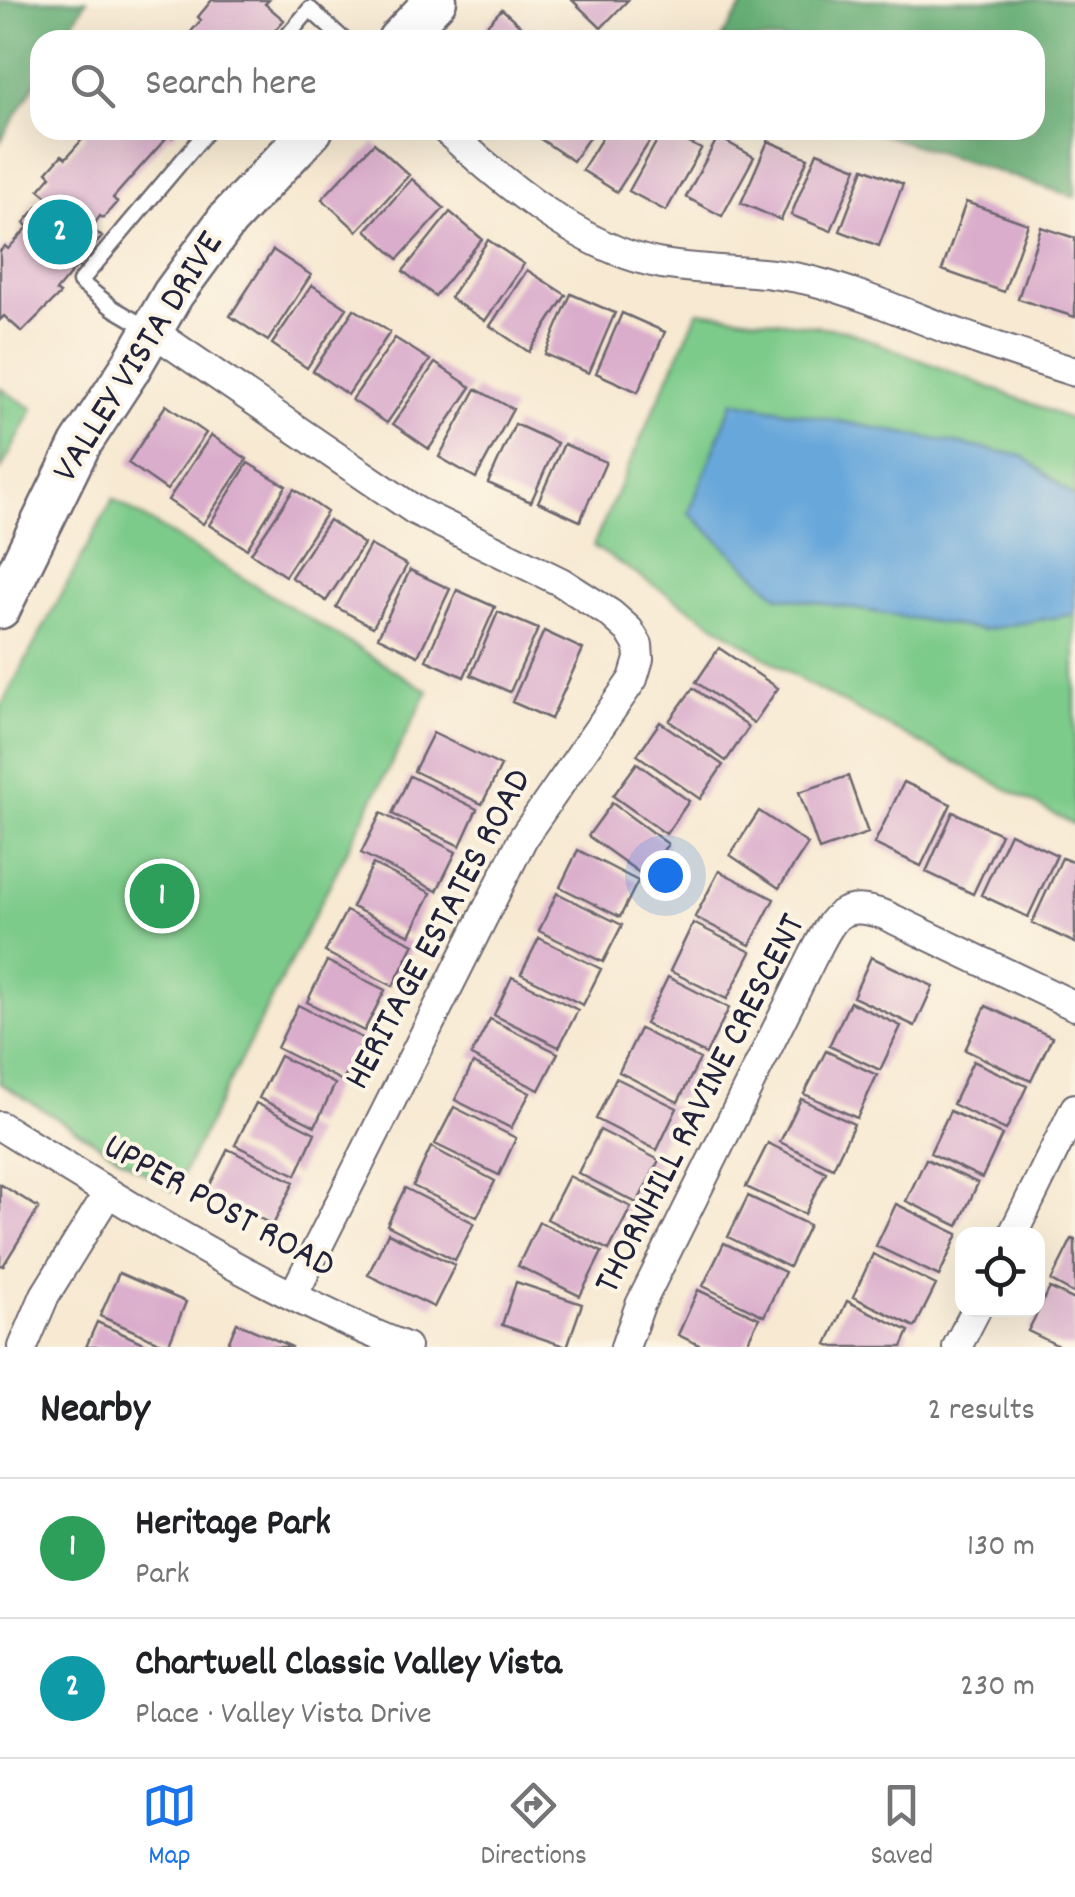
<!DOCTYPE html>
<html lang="en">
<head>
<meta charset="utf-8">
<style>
	:root { --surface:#fff; --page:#f2f2f2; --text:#202124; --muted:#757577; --line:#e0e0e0; --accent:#1a73e8 }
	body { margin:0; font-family:Dekko,sans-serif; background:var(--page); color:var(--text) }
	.controls { position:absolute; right:30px; bottom:30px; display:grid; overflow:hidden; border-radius:20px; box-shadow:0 10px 40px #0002 }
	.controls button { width:90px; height:90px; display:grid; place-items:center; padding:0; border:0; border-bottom:2px solid var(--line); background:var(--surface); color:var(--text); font:50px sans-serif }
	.you { position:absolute; left:665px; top:875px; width:35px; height:35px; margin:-25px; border:8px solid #fff; border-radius:50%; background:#1a73e8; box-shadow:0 0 0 15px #1a73e833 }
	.badge { display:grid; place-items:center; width:65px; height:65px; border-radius:50%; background:var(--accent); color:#fff; font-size:32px; font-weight:700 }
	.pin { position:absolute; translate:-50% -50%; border:5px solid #fff; box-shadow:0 2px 10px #0006 }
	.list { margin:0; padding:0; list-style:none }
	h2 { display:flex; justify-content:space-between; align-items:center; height:130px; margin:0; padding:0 40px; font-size:42px }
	h2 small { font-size:32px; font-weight:400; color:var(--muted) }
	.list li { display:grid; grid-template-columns:65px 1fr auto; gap:30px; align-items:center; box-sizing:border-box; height:140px; padding:0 40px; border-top:2px solid var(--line) }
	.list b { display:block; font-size:38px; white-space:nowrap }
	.list p { margin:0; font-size:32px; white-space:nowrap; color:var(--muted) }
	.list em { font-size:32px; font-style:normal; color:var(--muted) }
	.icon { flex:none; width:55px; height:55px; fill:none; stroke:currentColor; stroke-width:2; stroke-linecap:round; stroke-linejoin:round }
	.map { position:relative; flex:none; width:1075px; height:1347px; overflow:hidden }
	.search { position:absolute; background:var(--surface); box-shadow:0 10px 40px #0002; left:30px; right:30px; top:30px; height:110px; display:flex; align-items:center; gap:25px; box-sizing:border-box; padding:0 35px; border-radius:30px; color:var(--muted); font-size:38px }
	.sheet { height:410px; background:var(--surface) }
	nav { display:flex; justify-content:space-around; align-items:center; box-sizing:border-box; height:140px; border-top:2px solid var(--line); background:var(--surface); font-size:28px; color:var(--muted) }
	nav a { display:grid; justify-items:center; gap:5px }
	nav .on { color:var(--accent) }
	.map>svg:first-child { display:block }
	.green { fill:#7dcb8a; stroke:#507662; stroke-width:2.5 }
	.forest { fill:#66af76; stroke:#446858; stroke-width:2.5 }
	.water { fill:#67a7da; stroke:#44648a; stroke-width:2.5 }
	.building { fill:#daadcc }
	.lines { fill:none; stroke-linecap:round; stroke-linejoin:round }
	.lane-casing { stroke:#6d6870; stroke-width:19 }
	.street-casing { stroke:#6d6870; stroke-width:32 }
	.secondary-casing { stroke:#6d6870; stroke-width:45 }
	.lane { stroke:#fff; stroke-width:14 }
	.street { stroke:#fff; stroke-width:28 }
	.secondary { stroke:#fff; stroke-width:40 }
	.labels { text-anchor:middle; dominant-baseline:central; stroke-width:8; stroke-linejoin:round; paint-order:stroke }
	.street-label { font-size:38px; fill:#22223b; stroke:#fcf5e5 }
</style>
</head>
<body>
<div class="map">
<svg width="1075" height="1347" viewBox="0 0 1075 1347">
	<rect width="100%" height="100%" fill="#fcf5e5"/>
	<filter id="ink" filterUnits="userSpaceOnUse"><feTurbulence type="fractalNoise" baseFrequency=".01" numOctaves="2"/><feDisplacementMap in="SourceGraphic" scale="20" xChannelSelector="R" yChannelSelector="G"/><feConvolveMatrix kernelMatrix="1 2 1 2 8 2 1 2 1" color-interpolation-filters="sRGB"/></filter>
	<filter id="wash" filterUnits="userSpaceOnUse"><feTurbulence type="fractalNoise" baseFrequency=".0048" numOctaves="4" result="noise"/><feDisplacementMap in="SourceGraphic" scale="40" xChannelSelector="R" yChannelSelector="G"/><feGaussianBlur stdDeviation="2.25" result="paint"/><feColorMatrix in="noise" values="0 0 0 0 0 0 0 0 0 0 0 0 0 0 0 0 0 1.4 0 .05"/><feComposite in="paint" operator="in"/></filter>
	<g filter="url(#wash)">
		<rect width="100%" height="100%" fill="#f7e9d2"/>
		<!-- green -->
		<path class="green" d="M698,311L845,330L1075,421V825L804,682L593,546Z
			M0,388L33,409L0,472Z
			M113,499L428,691L174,1191L0,1083V708Z"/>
		<!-- forest -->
		<path class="forest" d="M0,0H87L62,40H40V76L0,142Z
			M747,0H1075V197L868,130H1035V40H720Z"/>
		<!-- water -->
		<path class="water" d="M733,401L1023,456L1075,497V614L982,630L778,596L689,513Z"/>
		<g id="blocks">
			<!-- building -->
			<path class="building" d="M212,0H269L265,4L284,20L266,40H184L201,20L198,17Z
				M572,0H628L601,28Z
				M502,9L536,40H473Z
				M80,130H178L172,137L169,135L113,198L117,202L103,218L100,216L95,223L91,220L87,224L102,237L90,250L93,253L80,269L77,266L56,291L60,294L22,332L4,316L0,320V251L5,246L8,249L28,227L24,223L38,206L42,209L50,199L39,190L51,176L47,172L62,155L66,158L86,135Z
				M545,130H594L573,161L539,138Z
				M607,130H657L617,192L582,170Z
				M663,130L701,149L666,211L629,191Z
				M718,137L754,157L722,216L686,197Z
				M768,141L808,158L781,220L741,203Z
				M374,143L409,175L357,231L322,199Z
				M817,152L857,168L831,231L791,215Z
				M864,168L903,184L879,246L840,231Z
				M412,179L444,208L398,259L366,230Z
				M966,202L1028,224L1004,292L942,270Z
				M450,212L482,239L435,296L403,271Z
				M1041,227L1075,238V317L1018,299Z
				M488,240L524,264L485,321L450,298Z
				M273,250L311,275L268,341L230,316Z
				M527,270L566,295L529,352L490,326Z
				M312,285L347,308L307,368L272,344Z
				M571,294L615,313L589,373L545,354Z
				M354,309L390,332L348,395L313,371Z
				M622,313L665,332L638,392L596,373Z
				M395,338L430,360L387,423L352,400Z
				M435,363L471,387L429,449L393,424Z
				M476,389L513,409L476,478L439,457Z
				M166,405L206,433L167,490L128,463Z
				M515,424L557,443L531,502L488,483Z
				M211,435L247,459L203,524L168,500Z
				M564,444L606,462L580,521L538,502Z
				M248,463L286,486L247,549L209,525Z
				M294,489L327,512L285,576L251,553Z
				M329,520L364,544L326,601L291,577Z
				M370,545L407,565L373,627L336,607Z
				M410,570L450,589L418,656L378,637Z
				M457,590L495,607L464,677L426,660Z
				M498,612L538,629L510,692L471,675Z
				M544,631L583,649L551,719L512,702Z
				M719,648L778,688L754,723L696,682Z
				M693,688L749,727L726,761L669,721Z
				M660,722L723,765L700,799L637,755Z
				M433,733L501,766L482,804L414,771Z
				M637,763L689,801L666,834L613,796Z
				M410,776L477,809L460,846L392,814Z
				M848,776L868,833L819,850L799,792Z
				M904,782L951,804L921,866L874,844Z
				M612,803L668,844L644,876L588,836Z
				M759,811L808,844L779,888L730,855Z
				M953,812L1001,834L973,894L926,872Z
				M381,813L456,852L437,891L361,853Z
				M1010,833L1057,855L1028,917L981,895Z
				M578,850L638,881L620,917L560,887Z
				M1062,858L1075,863V943L1032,923Z
				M373,864L431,893L410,935L352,907Z
				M719,871L774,899L750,945L695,917Z
				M557,893L622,925L603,962L539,931Z
				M346,911L414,944L393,986L325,952Z
				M693,923L751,952L727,999L670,971Z
				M539,938L601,969L583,1005L521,974Z
				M871,957L933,986L915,1026L853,997Z
				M327,961L385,990L364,1031L307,1002Z
				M512,977L578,1010L559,1047L494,1015Z
				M668,977L729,1008L706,1054L645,1024Z
				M850,1002L901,1026L880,1070L829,1046Z
				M298,1005L364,1039L343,1081L277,1048Z
				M986,1006L1052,1037L1031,1081L965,1050Z
				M490,1019L558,1053L539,1090L471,1056Z
				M640,1029L700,1059L678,1102L619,1072Z
				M826,1051L877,1075L857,1118L804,1094Z
				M280,1056L335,1084L315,1126L259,1098Z
				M973,1061L1027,1086L1006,1130L953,1104Z
				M473,1063L530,1093L511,1128L455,1100Z
				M616,1078L677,1108L657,1150L596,1119Z
				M801,1099L854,1124L833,1168L780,1142Z
				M256,1103L315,1133L296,1175L235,1145Z
				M454,1107L516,1138L499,1175L435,1144Z
				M950,1111L1002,1135L982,1178L930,1153Z
				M600,1130L659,1160L637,1203L578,1173Z
				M768,1143L826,1172L805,1214L746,1187Z
				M431,1147L495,1181L477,1217L413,1186Z
				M228,1149L294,1182L273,1225L207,1191Z
				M926,1159L978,1183L958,1226L906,1201Z
				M569,1176L631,1207L609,1250L547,1219Z
				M0,1184L39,1208L3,1266L0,1265Z
				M405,1188L474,1223L455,1260L387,1225Z
				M748,1196L809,1225L789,1267L728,1237Z
				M896,1204L958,1234L939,1276L876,1246Z
				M539,1222L602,1252L580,1296L518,1266Z
				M388,1233L455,1265L434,1307L368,1275Z
				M1072,1239L1075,1240V1294L1051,1281Z
				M724,1243L785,1272L764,1316L703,1286Z
				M873,1254L936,1285L915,1327L853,1297Z
				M119,1273L186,1302L168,1346L100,1316Z
				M516,1282L582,1304L567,1347L502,1325Z
				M1050,1288L1075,1300V1347H1061L1028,1331Z
				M698,1290L759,1318L745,1347H703L678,1335Z
				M847,1301L909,1331L902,1347H834L827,1344Z
				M97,1322L152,1347H86Z
				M237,1323L292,1347H226Z"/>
		</g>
	</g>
	<g filter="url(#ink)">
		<use href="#blocks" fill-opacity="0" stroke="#6d6870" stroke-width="2.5"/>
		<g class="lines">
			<defs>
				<path id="lane" d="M284,40L310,9L344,40
					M147,328L113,308L80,282L208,130"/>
				<path id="street" d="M446,130C502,182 581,248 657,263C709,273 764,268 816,282C862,294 907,314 952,331C993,346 1034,359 1075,372
					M152,331L416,511L561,582L611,614L629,630L638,645L639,659L633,679L524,836L294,1294
					M0,1126C129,1206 264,1291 406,1347
					M1013,1234L1075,1108
					M23,1347L45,1295L108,1193
					M625,1347L640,1305L813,956C833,918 839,899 885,915L1075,1006
					M957,1347L976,1310"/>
				<path id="secondary" d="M398,40L436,0
					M0,608L80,445L129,370L173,294L228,219L312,130"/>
			</defs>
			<!-- lane casing -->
			<use href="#lane" class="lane-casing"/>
			<!-- street casing -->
			<use href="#street" class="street-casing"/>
			<!-- secondary casing -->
			<use href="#secondary" class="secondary-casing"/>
			<!-- lane -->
			<use href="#lane" class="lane"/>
			<!-- street -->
			<use href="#street" class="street"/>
			<!-- secondary -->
			<use href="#secondary" class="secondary"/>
		</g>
	</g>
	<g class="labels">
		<!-- street labels -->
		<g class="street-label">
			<text transform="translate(140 358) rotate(-58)">VALLEY VISTA DRIVE</text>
			<text transform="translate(440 930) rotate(-62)">HERITAGE ESTATES ROAD</text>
			<text transform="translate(702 1105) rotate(-63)">THORNHILL RAVINE CRESCENT</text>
			<text transform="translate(218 1208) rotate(29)">UPPER POST ROAD</text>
		</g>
	</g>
</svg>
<div class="controls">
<button><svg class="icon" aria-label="locate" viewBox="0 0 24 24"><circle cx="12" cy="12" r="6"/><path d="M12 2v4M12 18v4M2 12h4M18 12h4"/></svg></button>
</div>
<div class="you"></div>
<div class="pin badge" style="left:162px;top:896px;background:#2e9e5b">1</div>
<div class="pin badge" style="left:60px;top:232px;background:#0f9aa8">2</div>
<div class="search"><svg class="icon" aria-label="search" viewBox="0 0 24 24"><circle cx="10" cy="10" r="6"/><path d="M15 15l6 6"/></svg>Search here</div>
</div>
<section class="sheet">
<h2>Nearby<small>2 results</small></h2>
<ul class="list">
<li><span class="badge" style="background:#2e9e5b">1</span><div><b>Heritage Park</b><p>Park</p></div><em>130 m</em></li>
<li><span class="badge" style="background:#0f9aa8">2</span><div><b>Chartwell Classic Valley Vista</b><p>Place · Valley Vista Drive</p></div><em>230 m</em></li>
</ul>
</section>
<nav>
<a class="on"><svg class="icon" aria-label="map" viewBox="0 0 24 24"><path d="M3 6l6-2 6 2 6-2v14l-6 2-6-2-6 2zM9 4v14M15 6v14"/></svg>Map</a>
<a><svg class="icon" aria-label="directions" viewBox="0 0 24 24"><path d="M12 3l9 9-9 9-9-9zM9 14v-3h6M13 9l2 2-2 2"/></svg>Directions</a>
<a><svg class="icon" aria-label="saved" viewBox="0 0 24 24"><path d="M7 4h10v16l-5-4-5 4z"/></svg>Saved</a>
</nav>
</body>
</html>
